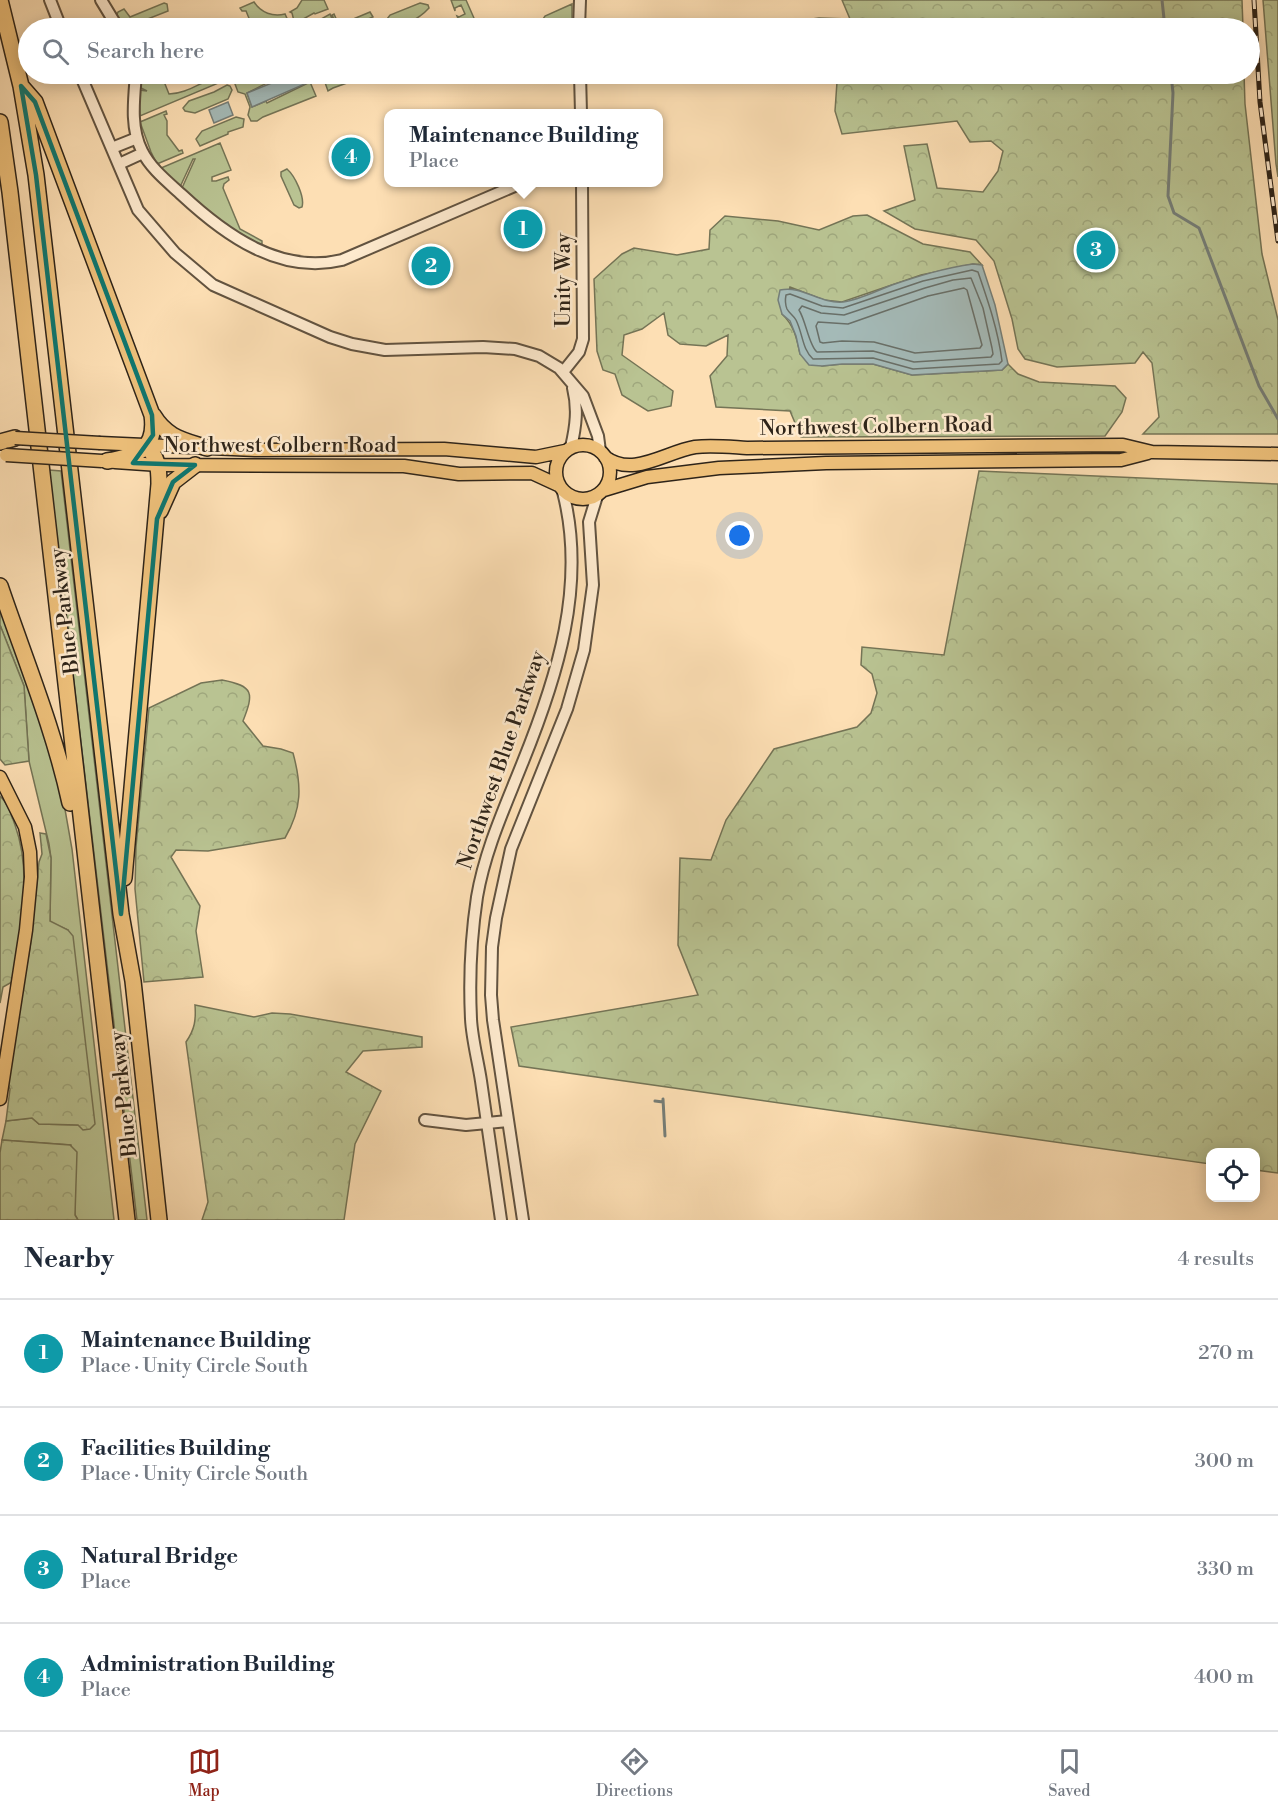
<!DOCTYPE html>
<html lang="en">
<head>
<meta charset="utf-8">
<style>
	:root { --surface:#fff; --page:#f2f2f3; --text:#1f2937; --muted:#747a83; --line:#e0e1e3; --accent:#8f2418 }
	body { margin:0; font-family:"Libre Bodoni",serif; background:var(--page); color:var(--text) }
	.controls { position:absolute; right:18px; bottom:18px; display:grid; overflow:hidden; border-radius:12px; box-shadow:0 3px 15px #0003 }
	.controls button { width:54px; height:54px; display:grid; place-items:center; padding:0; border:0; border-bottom:2px solid var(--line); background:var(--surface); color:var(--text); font:30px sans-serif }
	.you { position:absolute; left:740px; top:536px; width:21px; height:21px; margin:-15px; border:4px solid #fff; border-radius:50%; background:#1a73e8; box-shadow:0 0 0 9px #1a73e833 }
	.badge { display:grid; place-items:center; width:39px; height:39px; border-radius:50%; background:var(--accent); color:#fff; font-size:20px; font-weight:700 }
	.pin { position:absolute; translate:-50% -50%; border:3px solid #fff; box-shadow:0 2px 6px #0006 }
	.popup { position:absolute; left:384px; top:109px; width:279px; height:78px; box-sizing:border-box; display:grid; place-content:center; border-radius:12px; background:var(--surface); filter:drop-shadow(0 2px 4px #0005); font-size:20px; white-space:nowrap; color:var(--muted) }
	.popup b { font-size:22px; color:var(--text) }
	.popup::after { content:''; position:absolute; left:50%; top:100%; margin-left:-12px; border:12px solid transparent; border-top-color:var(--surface) }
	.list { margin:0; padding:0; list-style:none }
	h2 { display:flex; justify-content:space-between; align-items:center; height:78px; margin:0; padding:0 24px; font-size:26px }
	h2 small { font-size:20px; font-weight:400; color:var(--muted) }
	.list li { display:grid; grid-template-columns:39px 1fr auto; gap:18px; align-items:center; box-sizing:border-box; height:108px; padding:0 24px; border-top:2px solid var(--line) }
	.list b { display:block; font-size:22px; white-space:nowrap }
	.list p { margin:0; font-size:20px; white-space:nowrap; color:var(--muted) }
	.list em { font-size:20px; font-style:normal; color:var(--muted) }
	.icon { flex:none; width:33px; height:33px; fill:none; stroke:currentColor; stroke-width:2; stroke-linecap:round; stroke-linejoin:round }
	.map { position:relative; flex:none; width:1278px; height:1220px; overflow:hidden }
	.search { position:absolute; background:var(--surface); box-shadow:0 3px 15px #0003; left:18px; right:18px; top:18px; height:66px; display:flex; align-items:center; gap:15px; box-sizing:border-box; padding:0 21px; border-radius:33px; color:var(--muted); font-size:22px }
	.sheet { height:510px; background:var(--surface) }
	nav { display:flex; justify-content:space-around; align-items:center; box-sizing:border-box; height:84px; border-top:2px solid var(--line); background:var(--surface); font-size:16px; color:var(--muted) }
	nav a { display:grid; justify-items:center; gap:3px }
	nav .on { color:var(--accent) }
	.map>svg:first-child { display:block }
	.green { fill:#b9c392; stroke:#747456; stroke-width:1.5 }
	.forest { fill:url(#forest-crowns); stroke:#747456; stroke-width:1.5 }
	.water { fill:#a4bab8; stroke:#757e78; stroke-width:1.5 }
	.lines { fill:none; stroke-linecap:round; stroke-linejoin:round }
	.shore { stroke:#696f68; stroke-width:1.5 }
	.stream { stroke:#757e78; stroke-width:3 }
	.minor-casing { stroke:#625340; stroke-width:14 }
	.major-casing { stroke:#2e2419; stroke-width:15 }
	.highway-casing { stroke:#2e2419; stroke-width:18 }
	.minor { stroke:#feeace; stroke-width:10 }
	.major { stroke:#eec07a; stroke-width:12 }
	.highway { stroke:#eec07a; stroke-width:15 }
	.rail-casing { stroke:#2e2419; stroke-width:5 }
	.rail { stroke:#feeace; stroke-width:3; stroke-dasharray:9; stroke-linecap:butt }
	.major-bridge-casing { stroke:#2e2419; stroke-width:15; stroke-linecap:butt }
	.major-bridge { stroke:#eec07a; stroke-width:12 }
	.marked { fill:none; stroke:#0f766e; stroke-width:4.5; stroke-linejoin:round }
	.labels { text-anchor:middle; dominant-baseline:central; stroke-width:5; stroke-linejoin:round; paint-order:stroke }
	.street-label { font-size:21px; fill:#2e2419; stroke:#feeace }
</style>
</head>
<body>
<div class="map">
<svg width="1278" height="1220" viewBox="0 0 1278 1220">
	<defs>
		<pattern id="forest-crowns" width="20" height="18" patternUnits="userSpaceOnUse" patternTransform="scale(1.5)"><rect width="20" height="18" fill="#b9c392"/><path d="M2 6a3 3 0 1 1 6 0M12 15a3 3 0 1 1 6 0" fill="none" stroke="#9fa77d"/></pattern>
	</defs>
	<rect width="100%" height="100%" fill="#fddfb4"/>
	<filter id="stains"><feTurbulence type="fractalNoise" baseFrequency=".00333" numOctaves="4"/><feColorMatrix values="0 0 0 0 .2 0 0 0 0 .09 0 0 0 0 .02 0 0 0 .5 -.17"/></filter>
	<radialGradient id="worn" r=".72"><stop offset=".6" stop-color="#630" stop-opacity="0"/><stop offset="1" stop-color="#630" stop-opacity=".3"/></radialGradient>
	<!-- green -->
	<path class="green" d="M302,0H324L328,9L315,14L314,13L298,22L297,20L294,21L292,13L290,12L297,8Z
		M451,0H466L477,25L476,28H462L457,16L459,17L465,14L461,5L455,8V11Z
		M254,2C261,13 273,17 285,14L289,23L287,24L288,26L282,28H253L246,11H242L240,8Z
		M164,3L167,4L168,11L145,20V28H123L116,17L118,12L124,9L130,17Z
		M420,3L428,5L429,8C419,19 401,29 385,26L384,23L390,15Z
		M572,4V28H537L545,16Z
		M370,12L373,17L346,28H338L332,15L334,14L339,25Z
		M330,14L336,28H300L299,27L315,20L316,22Z
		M139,74H161L169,94C190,94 207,76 226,76L228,79L140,116L139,90L147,91L139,87Z
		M253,74H294L283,78L281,76L247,93L252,107L266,101L267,103L310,82L316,96L263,117L257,121H251L248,115L250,107L245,94L238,92L235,84L236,81L248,78Z
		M331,74H371L364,77L361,76L358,79L333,88L328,91L323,77Z
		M227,85L230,86L232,90L228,99L195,113L185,111L183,108L189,101L214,92Z
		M166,111L167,114L164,115L167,121V135L179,151L182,150L183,153L157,164L151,152L140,122Z
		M236,117L244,119L243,127L228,132V134L200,146L196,139L202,131Z
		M220,143L231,170L212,177V181H216L228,177L229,180L224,184L223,188L240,229L262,241V244L259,245L231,230L182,188L195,159H193L180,187L161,168Z
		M287,169C295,176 305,197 302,207L299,208L294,205L281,176V172Z
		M49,470L61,471L147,1220H137Z
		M0,603L54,765L63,798L72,849L114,1220H78L75,1215L71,1145L2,1140L6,1121L32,1118L39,1124L78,1125L68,930L50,922L51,858L49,844L29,761L24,686L0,625Z"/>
	<!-- forest -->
	<path class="forest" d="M842,0H1242L1243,28H795L798,21L819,18L850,19Z
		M1263,0H1278V177L1276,164Z
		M848,74H1244L1245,104L1262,254L1278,320V434H1143L1159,417L1152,363L1143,352L1135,363L1057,367L1025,359L1018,349L1012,319L994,261L976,240L915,229L884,211L915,200L904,146L927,144L937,188L983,192L998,171L1003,151L991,141L970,142L957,121L842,134L835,111L837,82Z
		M867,215L923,244L970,252L982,265L973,264L921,275L842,302L824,300L790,287L782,314C794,325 797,339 800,354L822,366L842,364H873L912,375L1002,370L1008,364L1018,374L1039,382L1115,386L1126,398L1122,412L1105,436L801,437L790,411L716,407L710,376L727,356L728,335L706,346L680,344L668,335L664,313L642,329L624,335L622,355L673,391L671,406L648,411L622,395L615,374L603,370L597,351L594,279L622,254L634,248L677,255L709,249L710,230L725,216L778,221L819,230L853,216Z
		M979,471L1278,484V1173L1256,1170V1152H1210V1164L519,1066L511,1027L698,995L678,945L680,858L711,860L726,820L774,749L857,727L871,713L877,693L872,674L861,665L862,647L944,655Z
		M0,625L24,686L29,761L5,765L0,759Z
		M222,680C254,686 254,693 243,721L263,746L281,749L293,753C302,786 302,809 285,838L208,851L176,850L171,857L200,906L196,931L203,977L144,982L135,889L136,847L149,708L201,683Z
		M0,796C9,805 11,814 15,825C33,875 20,930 12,982L3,987L0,1003Z
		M40,833L46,834L51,858L50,921L68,930L73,936L95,1124L90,1129L83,1130L78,1125L39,1124L32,1118L6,1121L10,1089L6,1080L30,948L39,862L42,854Z
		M195,1005L254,1017L272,1013L290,1014L422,1037V1047L363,1051L346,1072L381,1091L355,1144L344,1220H202L208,1202L186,1042C195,1029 196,1020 195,1005Z
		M2,1140L70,1145L77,1152L75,1215L78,1220H0V1153Z"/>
	<!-- water -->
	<path class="water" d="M294,74H311L314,80L252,107L247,93Z
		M228,102L233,115L214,123L209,110Z
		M973,264L982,265L995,305L1008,364L1002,370L912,375L873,364H842L822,366L809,365L800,354L796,336L790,321L782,314L778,300L780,290C802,285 820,304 843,302C859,300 876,291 892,285C919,276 944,268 973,264Z"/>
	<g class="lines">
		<!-- shore -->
		<path class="shore" d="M972,270L978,272C988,301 998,330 1002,361L999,364L913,369L873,358L813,359C802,349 803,334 796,320C794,316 789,313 787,309C785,304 785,300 786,295L790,294L822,306L843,308L923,281Z
			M971,278L983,308L992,348L993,354L991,357L914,362L873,351L817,352C809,346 806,321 799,310L802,306L821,313L844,315L925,288L953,280Z
			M964,288L967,290L982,345L980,348L915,353L874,342L842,341L823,343L820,342L816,326L818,322L848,324L928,296Z"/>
		<!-- stream -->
		<path class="stream" d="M1162,0L1165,28
			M1171,74L1173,93L1168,196L1174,213L1199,228L1259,386L1278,419
			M663,1099L665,1136
			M655,1101L663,1102"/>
		<defs>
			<path id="minor" d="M50,0L61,28
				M101,0L118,28
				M579,28L580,0
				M80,74L138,210L175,253L213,285L330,337L352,344L385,350L483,347L515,349L539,356L559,368L583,396L598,436L600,451
				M136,74C134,99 130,128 142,151C151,169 168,182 182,195C225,235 280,275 342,260L524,182
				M580,74L581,113
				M112,148L137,138
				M119,164L143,153
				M563,372L579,352L583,339L582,182
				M571,447C576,426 578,408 573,388
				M425,1120L466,1125L508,1121
				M501,1220C494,1174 488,1127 481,1081C478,1061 472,1039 471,1019C469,978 471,937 477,897C485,850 505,807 522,764C557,678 587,585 563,492
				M523,1220L493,1020L491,995L492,947L496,918L511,849L567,709L584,650L593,585L589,522L597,496"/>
			<path id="major" d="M100,443L255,450L444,449L536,457L565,451
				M556 472a27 27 0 1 1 54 0a27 27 0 1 1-54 0Z
				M605,457C633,478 665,452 695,447C712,445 730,447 747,448L1123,445L1152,452L1278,454
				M115,462L159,465L404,466L459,474L532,473L558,485
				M604,490L647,477L719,468L826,463L1121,460L1148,453
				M0,777L25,827L30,852L31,877L26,930L0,1099"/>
			<path id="highway" d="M0,0L21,86L36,175L121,914L133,981L159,1220
				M21,86L35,102L152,415C157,450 137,456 107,461
				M0,122L10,192L127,1220
				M153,415C167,438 183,440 207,448
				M0,442L15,438
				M160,511L173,482L195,465
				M0,586C24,657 54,729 70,803
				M124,878L159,484C159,468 158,457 146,446"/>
		</defs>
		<!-- minor casing -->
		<use href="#minor" class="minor-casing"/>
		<!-- major casing -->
		<use href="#major" class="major-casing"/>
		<!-- highway casing -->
		<use href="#highway" class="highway-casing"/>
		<!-- minor -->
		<use href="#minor" class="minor"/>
		<!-- major -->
		<use href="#major" class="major"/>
		<!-- highway -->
		<use href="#highway" class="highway"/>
		<defs>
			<path id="rail" d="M1254,0L1260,102L1278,241"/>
		</defs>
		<!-- rail casing -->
		<use href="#rail" class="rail-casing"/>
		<!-- rail -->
		<use href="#rail" class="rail"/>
		<defs>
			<path id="major-bridge" d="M15,438L100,443
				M6,455L102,461"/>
		</defs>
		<!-- major-bridge casing -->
		<use href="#major-bridge" class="major-bridge-casing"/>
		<!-- major-bridge -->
		<use href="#major-bridge" class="major-bridge"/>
	</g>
	<!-- marked area -->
	<path class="marked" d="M21,86L35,102L152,415L153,435L133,463L195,465L173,482L157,519L121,914L36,175Z"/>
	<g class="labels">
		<!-- street labels -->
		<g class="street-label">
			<text transform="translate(564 280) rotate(-90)">Unity Way</text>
			<text transform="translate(876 427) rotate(-1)">Northwest Colbern Road</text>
			<text x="280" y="446">Northwest Colbern Road</text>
			<text transform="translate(65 611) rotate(-97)">Blue Parkway</text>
			<text transform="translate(502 760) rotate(-71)">Northwest Blue Parkway</text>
			<text transform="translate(124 1094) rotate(-96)">Blue Parkway</text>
		</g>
	</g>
	<rect width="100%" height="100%" filter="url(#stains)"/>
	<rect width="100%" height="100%" fill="url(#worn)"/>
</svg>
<div class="controls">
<button><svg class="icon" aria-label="locate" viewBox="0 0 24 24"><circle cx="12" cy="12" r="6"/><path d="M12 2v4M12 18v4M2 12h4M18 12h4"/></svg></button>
</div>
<div class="you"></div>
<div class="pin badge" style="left:523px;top:229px;background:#0f9aa8">1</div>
<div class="popup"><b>Maintenance Building</b>Place</div>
<div class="pin badge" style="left:431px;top:266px;background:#0f9aa8">2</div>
<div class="pin badge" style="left:1096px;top:250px;background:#0f9aa8">3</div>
<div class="pin badge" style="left:351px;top:157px;background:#0f9aa8">4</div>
<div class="search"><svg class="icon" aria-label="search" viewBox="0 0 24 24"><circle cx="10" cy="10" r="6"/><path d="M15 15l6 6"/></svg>Search here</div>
</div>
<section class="sheet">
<h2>Nearby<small>4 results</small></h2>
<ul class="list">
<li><span class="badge" style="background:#0f9aa8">1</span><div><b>Maintenance Building</b><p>Place · Unity Circle South</p></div><em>270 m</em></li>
<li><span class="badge" style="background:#0f9aa8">2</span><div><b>Facilities Building</b><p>Place · Unity Circle South</p></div><em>300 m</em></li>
<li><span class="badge" style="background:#0f9aa8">3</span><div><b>Natural Bridge</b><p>Place</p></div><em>330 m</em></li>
<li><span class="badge" style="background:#0f9aa8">4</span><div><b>Administration Building</b><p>Place</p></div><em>400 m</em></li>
</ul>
</section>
<nav>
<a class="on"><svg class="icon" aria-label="map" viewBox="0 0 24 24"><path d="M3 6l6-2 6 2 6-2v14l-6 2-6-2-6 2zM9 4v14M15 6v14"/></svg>Map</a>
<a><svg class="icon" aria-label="directions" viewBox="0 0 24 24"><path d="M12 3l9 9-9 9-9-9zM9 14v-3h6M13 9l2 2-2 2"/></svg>Directions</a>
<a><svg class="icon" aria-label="saved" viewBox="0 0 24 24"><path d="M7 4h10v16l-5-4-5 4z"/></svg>Saved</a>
</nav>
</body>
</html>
